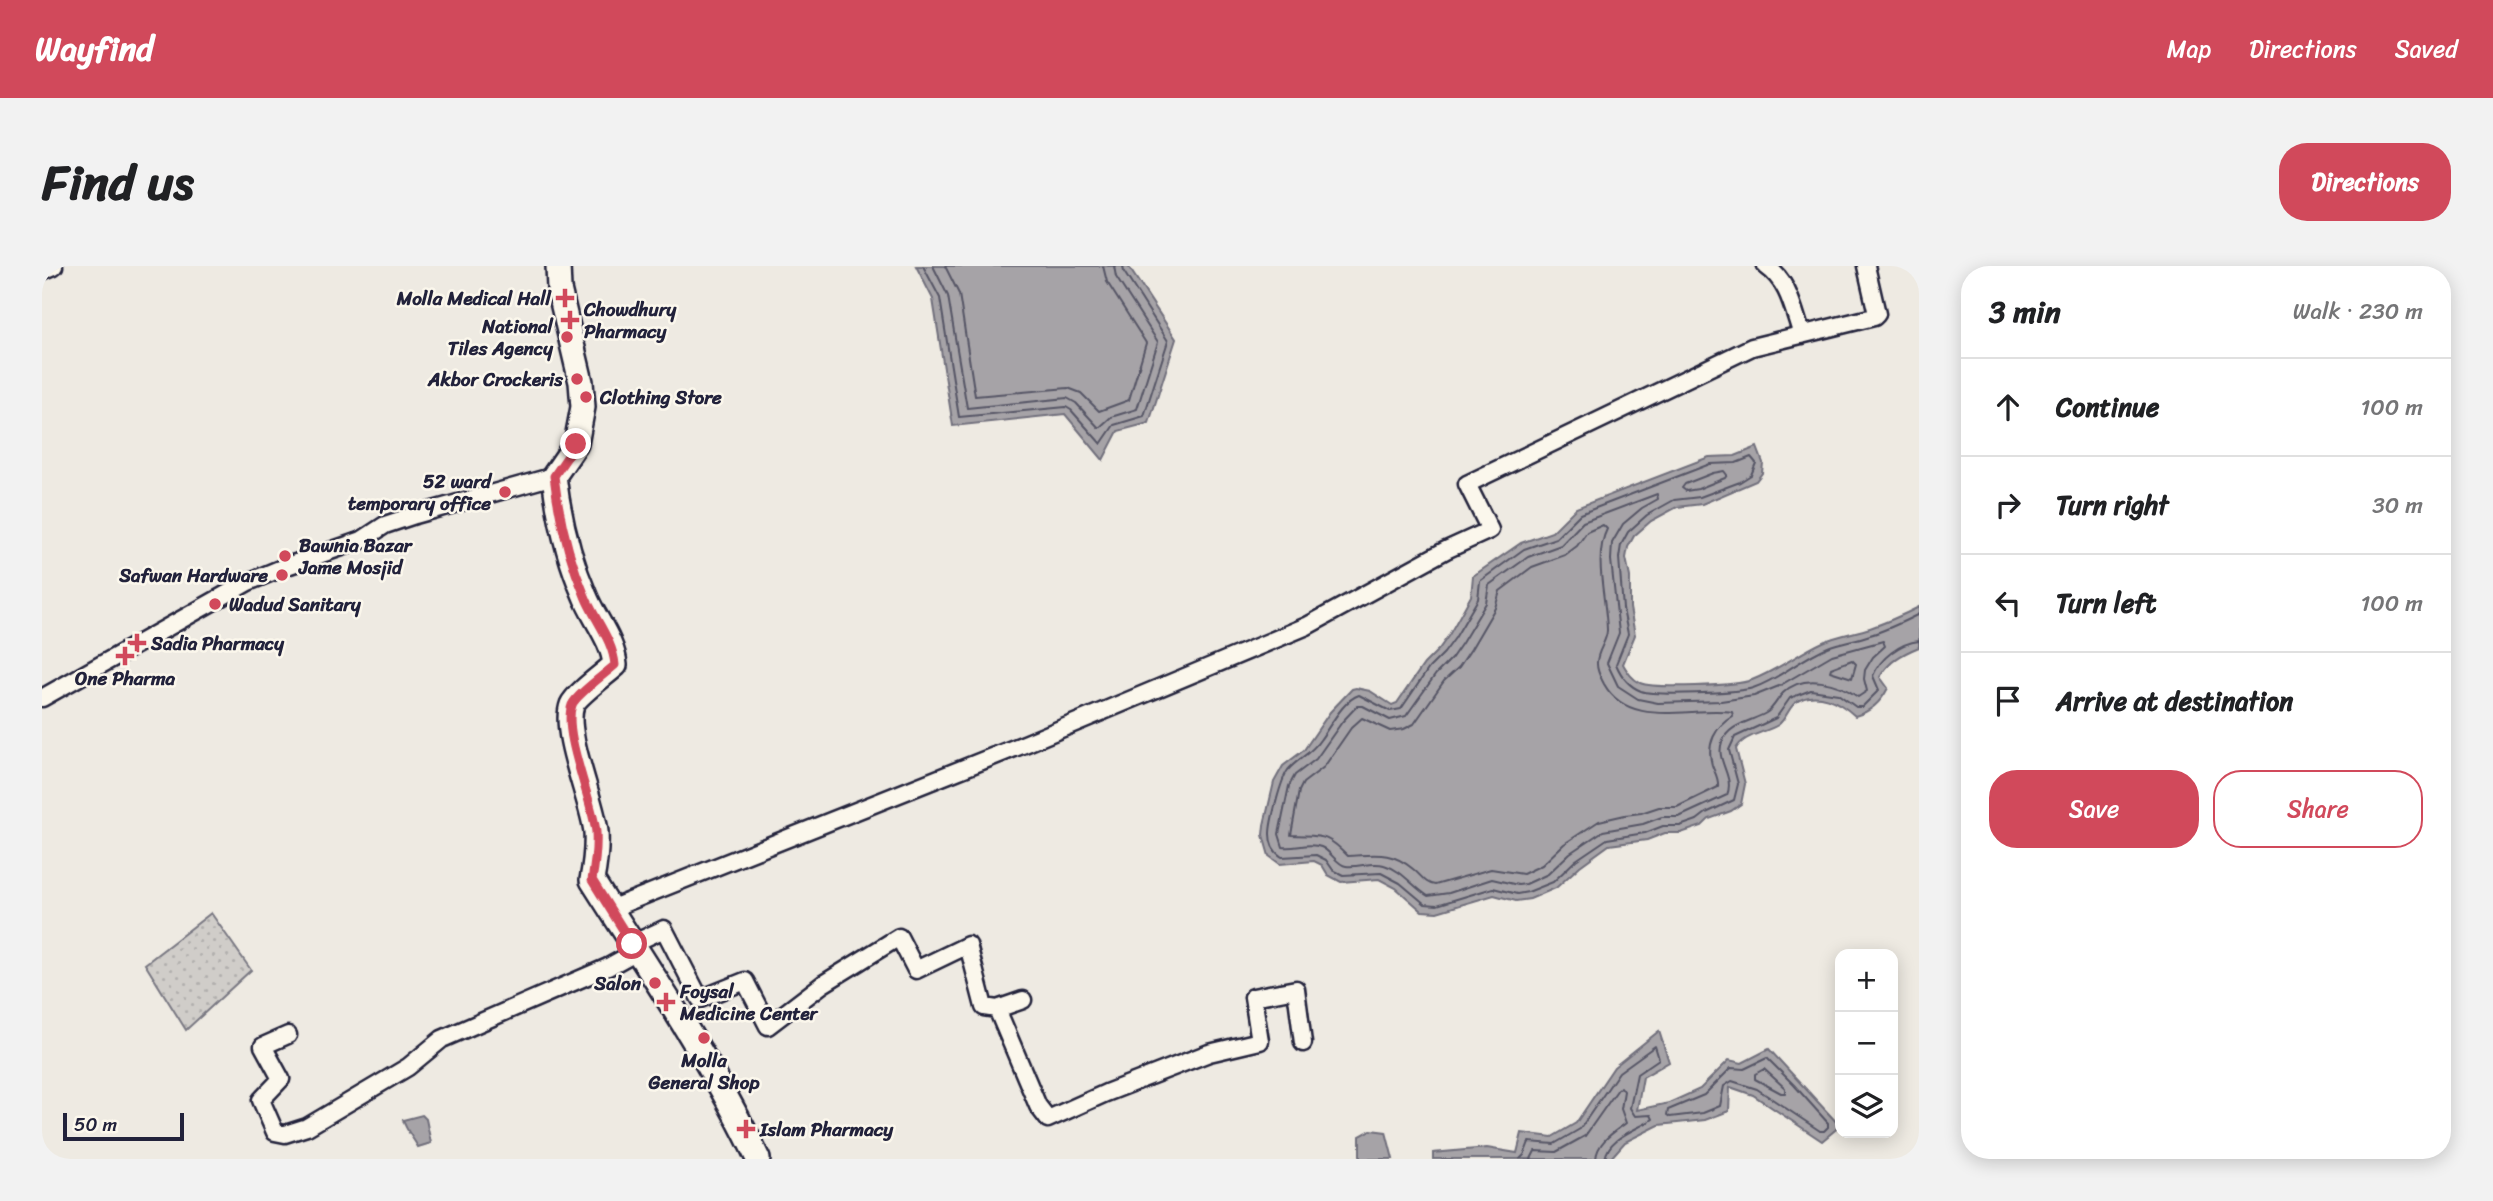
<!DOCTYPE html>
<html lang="en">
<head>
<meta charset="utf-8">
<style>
	:root { --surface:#fff; --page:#f2f2f2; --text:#202124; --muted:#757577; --line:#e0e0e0; --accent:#d1495b }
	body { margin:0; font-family:Sriracha,sans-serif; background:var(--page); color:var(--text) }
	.controls { position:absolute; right:21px; bottom:21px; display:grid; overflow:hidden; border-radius:14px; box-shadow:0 4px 18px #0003 }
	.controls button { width:63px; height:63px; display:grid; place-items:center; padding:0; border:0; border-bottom:2px solid var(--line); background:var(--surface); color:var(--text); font:35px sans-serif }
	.scale { position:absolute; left:21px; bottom:18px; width:121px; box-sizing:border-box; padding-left:7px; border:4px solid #22223b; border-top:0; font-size:19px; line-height:24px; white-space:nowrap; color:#22223b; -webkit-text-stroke:5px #fbf7ec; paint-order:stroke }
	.stop { position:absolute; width:21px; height:21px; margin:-16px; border:5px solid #d1495b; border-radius:50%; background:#fff }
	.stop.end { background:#d1495b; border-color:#fff; box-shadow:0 2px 7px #0008 }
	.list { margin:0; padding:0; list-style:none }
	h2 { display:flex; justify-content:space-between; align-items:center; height:91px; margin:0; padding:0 28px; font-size:30px }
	h2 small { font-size:23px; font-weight:400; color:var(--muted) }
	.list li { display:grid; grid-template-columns:46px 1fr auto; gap:21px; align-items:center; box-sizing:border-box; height:98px; padding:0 28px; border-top:2px solid var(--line) }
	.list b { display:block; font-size:26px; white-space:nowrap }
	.list em { font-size:23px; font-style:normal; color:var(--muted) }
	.actions { display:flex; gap:14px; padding:21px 28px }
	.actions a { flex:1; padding:16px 0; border:2px solid var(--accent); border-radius:28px; text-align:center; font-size:24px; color:var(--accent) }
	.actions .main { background:var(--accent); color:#fff }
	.icon { flex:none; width:38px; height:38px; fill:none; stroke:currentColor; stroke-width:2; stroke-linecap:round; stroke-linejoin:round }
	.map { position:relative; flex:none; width:1877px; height:893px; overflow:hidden; border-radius:28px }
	header { display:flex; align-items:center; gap:42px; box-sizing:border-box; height:98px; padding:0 35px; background:var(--accent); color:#fff }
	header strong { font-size:33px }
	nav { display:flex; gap:38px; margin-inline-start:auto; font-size:24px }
	.intro { display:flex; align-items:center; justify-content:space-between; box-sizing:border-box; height:168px; padding:0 42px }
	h1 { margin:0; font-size:49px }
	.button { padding:18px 32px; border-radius:28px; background:var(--accent); color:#fff; font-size:24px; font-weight:700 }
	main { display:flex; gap:42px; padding:0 42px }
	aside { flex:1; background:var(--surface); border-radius:28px; box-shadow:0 4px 18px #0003 }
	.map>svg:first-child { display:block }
	.park { fill:url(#park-dots); stroke:#797882; stroke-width:2 }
	.water { fill:#a6a3a7; stroke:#716f7c; stroke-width:2 }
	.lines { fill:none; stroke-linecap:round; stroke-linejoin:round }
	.shore { stroke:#575666; stroke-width:2 }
	.street-casing { stroke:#22223b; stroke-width:21 }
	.secondary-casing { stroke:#22223b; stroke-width:28 }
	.street { stroke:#fbf7ec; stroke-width:16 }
	.secondary { stroke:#fbf7ec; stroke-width:23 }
	.route { stroke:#d1495b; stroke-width:9 }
	.poi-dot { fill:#d1495b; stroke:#fbf7ec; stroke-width:2.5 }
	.labels { text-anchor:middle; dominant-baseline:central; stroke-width:5; stroke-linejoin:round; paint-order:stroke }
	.poi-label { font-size:19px; font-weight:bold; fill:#22223b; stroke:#fbf7ec; text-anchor:start }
</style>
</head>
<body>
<header>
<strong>Wayfind</strong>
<nav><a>Map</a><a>Directions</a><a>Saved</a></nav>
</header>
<div class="intro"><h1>Find us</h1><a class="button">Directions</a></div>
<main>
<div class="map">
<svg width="1877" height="893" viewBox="0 0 1877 893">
	<defs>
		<pattern id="park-dots" width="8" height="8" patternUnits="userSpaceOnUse" patternTransform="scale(1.75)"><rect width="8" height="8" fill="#d0cdc9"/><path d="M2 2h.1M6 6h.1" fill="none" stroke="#b2b0ae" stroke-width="1.8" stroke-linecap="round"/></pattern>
	</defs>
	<rect width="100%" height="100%" fill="#eeeae2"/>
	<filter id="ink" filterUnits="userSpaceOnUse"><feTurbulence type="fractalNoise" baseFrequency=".0143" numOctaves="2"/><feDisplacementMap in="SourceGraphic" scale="14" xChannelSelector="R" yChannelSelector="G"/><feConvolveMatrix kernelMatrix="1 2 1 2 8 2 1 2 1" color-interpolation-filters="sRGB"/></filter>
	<g filter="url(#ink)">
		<!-- park -->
		<path class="park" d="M169,647L209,704L144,764L103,698Z"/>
		<!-- water -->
		<path class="water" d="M874,0H1086L1134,73L1107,157L1076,165L1061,194L1023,148L911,160L891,33Z
			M1715,181L1721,197L1720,207L1714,215L1660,238L1635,241L1609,255L1592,270L1586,281L1584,292L1588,311V342L1593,369L1581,398C1586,406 1589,412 1598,417C1612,423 1695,420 1710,414C1736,404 1757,387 1781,376C1796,369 1813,367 1828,362C1845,356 1861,349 1877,341V381C1860,388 1847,395 1838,411L1846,422C1839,436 1828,446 1813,450C1798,436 1773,422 1753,437C1746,443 1744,453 1736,459C1723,467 1701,469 1694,483L1703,518L1699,538L1689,545L1667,553L1660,560L1639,567H1623L1605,574L1567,579L1538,600L1514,622L1488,633L1474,635L1452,629L1395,646L1380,645L1354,622L1337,613L1299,616L1286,609L1280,599L1272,595L1238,598L1227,590L1221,569L1222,559L1232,516L1241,500L1262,484L1288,446L1310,423L1314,422L1328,425L1350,439L1355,437L1382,398L1397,383L1407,369L1429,330L1431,310L1479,277L1510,266L1534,242L1667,191L1693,190Z
			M1617,765L1627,796L1601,811L1595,844L1627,837L1658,823L1687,794L1700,797L1727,783L1798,860L1780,875L1711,829L1688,821L1687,845L1663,854L1617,859L1583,876L1568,893H1391V887L1445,882L1475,887L1480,867L1510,871L1534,857L1572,801Z
			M380,849L384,853L389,877L376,881C371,872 364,864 361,854Z
			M1329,864L1344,866L1351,893H1318V870Z"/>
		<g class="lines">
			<!-- shore -->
			<path class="shore" d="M881,0L898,32L917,151L1024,141L1029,144L1059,178L1072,159L1102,150L1126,75L1082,6L1081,0
				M891,0L906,30L925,142L1025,132L1034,137L1057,162L1069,151L1095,143L1116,76L1074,11L1072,0
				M903,0L917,28L933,130L1026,122L1039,127L1057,145L1087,134L1104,77L1065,16L1061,0
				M1682,205L1685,209L1683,212L1656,223L1644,225L1640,222L1643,218L1671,207Z
				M1615,228L1616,233L1600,242L1581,258L1570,277L1569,294L1577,367L1565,397L1576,420L1596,433L1616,437L1679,435L1712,430L1737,420L1790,389L1841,375L1843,380L1831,391L1823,404L1822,413L1825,425L1816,431C1797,417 1762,406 1741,427C1735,433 1732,442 1724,447C1708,456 1687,458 1680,476C1673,495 1693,510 1685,529L1637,551H1620L1601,558L1561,565L1528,587L1506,608L1484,618L1476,619L1450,613L1407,627L1386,630C1370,620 1360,604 1342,599C1330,595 1316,602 1304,600C1295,599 1289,585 1279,581C1266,576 1254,583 1241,581L1237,568L1247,520L1253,509L1274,493L1300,456L1315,440H1321L1348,454L1364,450L1394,408L1409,393L1420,377L1444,337L1447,319L1486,291L1519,279L1541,256Z
				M1561,259L1565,263C1551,291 1564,332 1565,363C1566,375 1554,385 1555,398C1555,406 1559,412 1562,418C1588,464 1649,440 1690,446L1691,450C1673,461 1664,478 1670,499C1673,508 1677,512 1676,521L1635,541H1617L1599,547L1583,549L1557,555L1522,578L1500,599L1481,608L1449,603L1393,619C1383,618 1379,609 1371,603C1349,584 1332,589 1306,590C1283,566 1279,571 1249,569L1257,525L1261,517L1282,501L1309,462L1320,452L1348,465L1362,463L1372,458L1402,415L1417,401L1429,383L1453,342L1458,325L1490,301L1523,289L1535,280L1545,266Z
				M1877,348C1861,356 1845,364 1828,369C1814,374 1799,376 1786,381C1759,392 1738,413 1711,422C1694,427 1614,430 1599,425C1586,420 1579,410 1574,398L1586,368L1581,343L1577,292L1579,279L1586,266L1605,249L1632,234L1658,231L1698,216L1709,209L1714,197L1709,191L1694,197L1668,198L1538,248L1514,272L1482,283L1438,315L1436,333L1413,372L1402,387L1387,402L1359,443L1348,445L1317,429C1301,434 1288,461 1278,474C1269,488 1255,493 1246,504C1239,513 1228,556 1228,568C1228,577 1232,586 1240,591L1274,589L1284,594L1291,604L1301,609L1339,607L1358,617L1383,638L1395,639L1451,622L1475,628L1486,626L1511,616L1534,594L1565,573L1603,567L1621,560H1638L1655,554L1664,547L1692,534L1696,518L1687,484L1693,471L1734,452L1748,432L1769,424L1796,428L1814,441H1820L1837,424L1831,410C1838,392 1858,377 1877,375
				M1810,394L1814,398L1810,412L1788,405L1789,402Z
				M1725,792L1752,819L1786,857V861L1782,865H1778L1715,823L1690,815L1682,820L1678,840L1661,847L1628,851L1625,849L1626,844L1662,829L1689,802L1702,803Z
				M1722,803L1743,822V827H1739L1713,813V808Z
				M1478,893L1482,889L1487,876L1512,878L1538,863L1577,806L1613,780L1617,793L1595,808L1588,842L1593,850L1609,849L1611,853C1595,864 1566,871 1563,893
				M1489,893L1493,885L1514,886L1543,870L1576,823L1579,821L1582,825L1579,843L1584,857C1572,866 1555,876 1554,893"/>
			<defs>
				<path id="street" d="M1724,0C1747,16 1751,43 1760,69
					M0,5L12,0
					M0,432L206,316L245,300L320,274L343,259L373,249L512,210
					M568,643L985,477L1265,360L1404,284L1448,264L1425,218L1710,81L1832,51L1835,48L1824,0
					M590,678L622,663L658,733L703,715L726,760L781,718L857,671L874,704L926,679L942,741L955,743L981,734
					M955,743L996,840L1006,853L1064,827L1167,787L1218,775L1211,731L1254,723L1261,777
					M246,769L221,780L239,813L219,834L233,866L243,868L265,861L366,801L400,773L566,701L595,685"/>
				<path id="secondary" d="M516,0L517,23L539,116L541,141L534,178L512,210C517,252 526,291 543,330C552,353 571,374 573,399C563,408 534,429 530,439C520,466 551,536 554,566C555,582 553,598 550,614C608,706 669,794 716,893"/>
			</defs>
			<!-- street casing -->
			<use href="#street" class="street-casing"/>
			<!-- secondary casing -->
			<use href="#secondary" class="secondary-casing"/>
			<!-- street -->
			<use href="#street" class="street"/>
			<!-- secondary -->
			<use href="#secondary" class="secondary"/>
		</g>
	</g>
	<g class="lines" filter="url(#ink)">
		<!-- route -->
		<path class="route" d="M534,178L512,210C517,252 526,291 543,330C552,353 571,374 573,399C563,408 534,429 530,439C520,466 551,536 554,566C555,582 553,598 550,614L590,678"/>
	</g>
	<!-- markers -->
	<g class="poi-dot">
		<path d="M519.5 21.5h7v7h7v7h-7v7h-7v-7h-7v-7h7z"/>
		<path d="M524.5 43.5h7v7h7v7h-7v7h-7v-7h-7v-7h7z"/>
		<circle cx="525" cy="71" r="7"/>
		<circle cx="535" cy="113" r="7"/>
		<circle cx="544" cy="131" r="7"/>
		<circle cx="463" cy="226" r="7"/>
		<circle cx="243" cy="290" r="7"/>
		<circle cx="240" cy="309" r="7"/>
		<circle cx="173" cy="338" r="7"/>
		<path d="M91.5 366.5h7v7h7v7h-7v7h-7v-7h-7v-7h7z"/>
		<path d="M79.5 379.5h7v7h7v7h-7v7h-7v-7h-7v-7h7z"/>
		<circle cx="613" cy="717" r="7"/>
		<path d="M620.5 725.5h7v7h7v7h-7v7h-7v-7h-7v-7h7z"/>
		<circle cx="662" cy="772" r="7"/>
		<path d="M700.5 852.5h7v7h7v7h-7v7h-7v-7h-7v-7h7z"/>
	</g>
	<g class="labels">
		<!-- poi labels -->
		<g class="poi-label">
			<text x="509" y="32" text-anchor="end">Molla Medical Hall</text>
			<text x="542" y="43">Chowdhury<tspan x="542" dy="22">Pharmacy</tspan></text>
			<text x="511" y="60" text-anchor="end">National<tspan x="511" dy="22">Tiles Agency</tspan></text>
			<text x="521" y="113" text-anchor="end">Akbor Crockeris</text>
			<text x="558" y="131">Clothing Store</text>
			<text x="449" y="215" text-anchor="end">52 ward<tspan x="449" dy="22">temporary office</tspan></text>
			<text x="257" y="279">Bawnia Bazar<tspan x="257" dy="22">Jame Mosjid</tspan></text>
			<text x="226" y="309" text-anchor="end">Safwan Hardware</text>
			<text x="187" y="338">Wadud Sanitary</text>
			<text x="109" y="377">Sadia Pharmacy</text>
			<text x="83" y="412" text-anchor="middle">One Pharma</text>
			<text x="599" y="717" text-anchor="end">Salon</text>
			<text x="638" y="725">Foysal<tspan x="638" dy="22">Medicine Center</tspan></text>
			<text x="662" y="794" text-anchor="middle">Molla<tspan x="662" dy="22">General Shop</tspan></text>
			<text x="718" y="863">Islam Pharmacy</text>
		</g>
	</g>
</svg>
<div class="controls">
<button>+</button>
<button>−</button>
<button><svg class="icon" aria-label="layers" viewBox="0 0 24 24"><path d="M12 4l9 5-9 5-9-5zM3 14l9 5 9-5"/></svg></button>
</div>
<div class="scale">50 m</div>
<div class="stop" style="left:590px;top:678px"></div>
<div class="stop end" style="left:534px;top:178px"></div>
</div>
<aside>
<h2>3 min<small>Walk · 230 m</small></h2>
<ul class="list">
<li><svg class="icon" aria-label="ahead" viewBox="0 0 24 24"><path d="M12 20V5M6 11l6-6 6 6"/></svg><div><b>Continue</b></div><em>100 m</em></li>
<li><svg class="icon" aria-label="right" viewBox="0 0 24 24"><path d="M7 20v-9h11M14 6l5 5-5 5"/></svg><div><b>Turn right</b></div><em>30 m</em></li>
<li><svg class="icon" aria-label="left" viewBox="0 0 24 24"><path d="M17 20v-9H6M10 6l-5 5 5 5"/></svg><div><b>Turn left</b></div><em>100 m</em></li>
<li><svg class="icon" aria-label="arrive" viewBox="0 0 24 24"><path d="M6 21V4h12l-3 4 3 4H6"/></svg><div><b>Arrive at destination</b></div></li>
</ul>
<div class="actions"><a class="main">Save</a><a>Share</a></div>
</aside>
</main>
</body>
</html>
